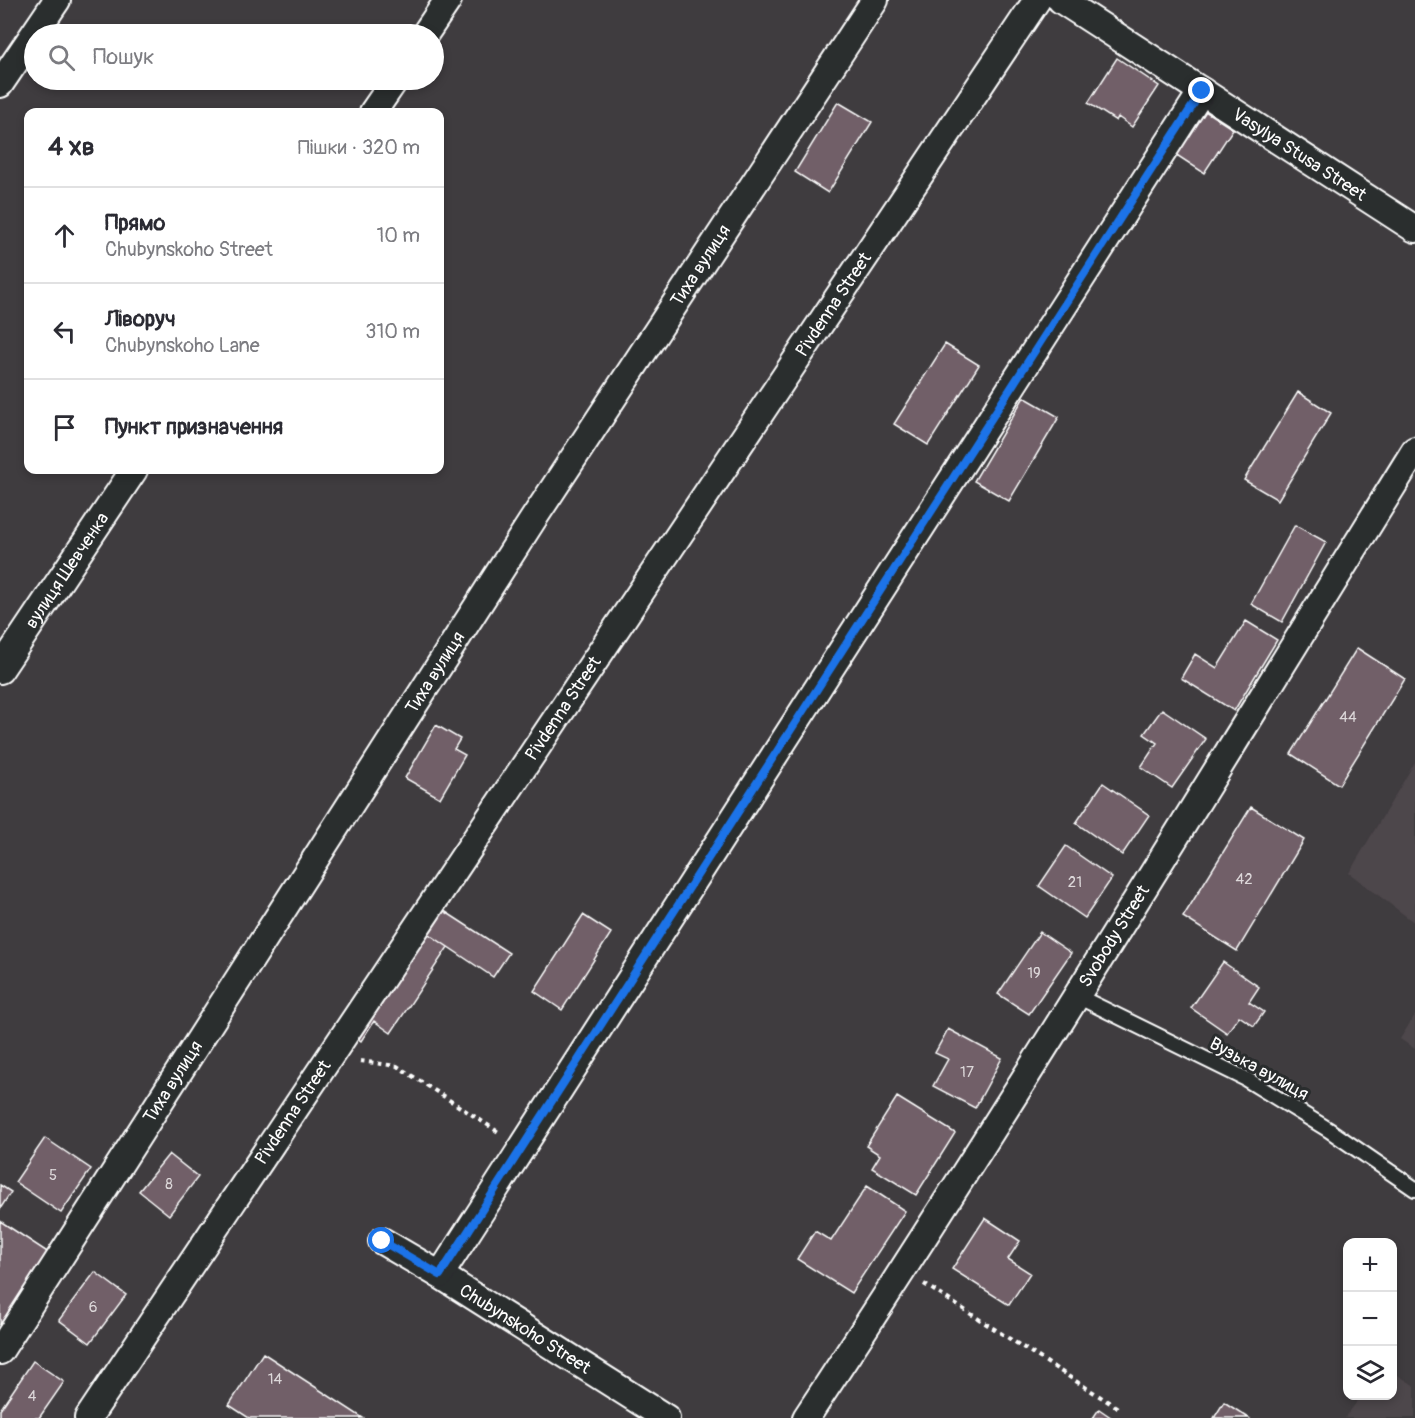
<!DOCTYPE html>
<html lang="uk">
<head>
<meta charset="utf-8">
<style>
	:root { --surface:#fff; --page:#f7f7f7; --text:#2b2b33; --muted:#7c7c81; --line:#e1e1e2 }
	body { margin:0; font-family:Pangolin,sans-serif; background:var(--page); color:var(--text) }
	.controls { position:absolute; right:18px; bottom:18px; display:grid; overflow:hidden; border-radius:12px; box-shadow:0 3px 9px #0003 }
	.controls button { width:54px; height:54px; display:grid; place-items:center; padding:0; border:0; border-bottom:2px solid var(--line); background:var(--surface); color:var(--text); font:30px sans-serif }
	.stop { position:absolute; width:18px; height:18px; margin:-14px; border:4px solid #1a73e8; border-radius:50%; background:#fff }
	.stop.end { background:#1a73e8; border-color:#fff; box-shadow:0 2px 6px #0008 }
	.list { margin:0; padding:0; list-style:none }
	h2 { display:flex; justify-content:space-between; align-items:center; height:78px; margin:0; padding:0 24px; font-size:26px }
	h2 small { font-size:20px; font-weight:400; color:var(--muted) }
	.list li { display:grid; grid-template-columns:39px 1fr auto; gap:18px; align-items:center; box-sizing:border-box; height:96px; padding:0 24px; border-top:2px solid var(--line) }
	.list b { display:block; font-size:22px; white-space:nowrap }
	.list p { margin:0; font-size:20px; white-space:nowrap; color:var(--muted) }
	.list em { font-size:20px; font-style:normal; color:var(--muted) }
	.icon { flex:none; width:33px; height:33px; fill:none; stroke:currentColor; stroke-width:2; stroke-linecap:round; stroke-linejoin:round }
	.map { position:relative; flex:none; width:1415px; height:1418px; overflow:hidden }
	.search { position:absolute; background:var(--surface); box-shadow:0 3px 9px #0003; left:24px; top:24px; width:420px; height:66px; display:flex; align-items:center; gap:15px; box-sizing:border-box; padding:0 21px; border-radius:33px; color:var(--muted); font-size:22px }
	.panel { position:absolute; background:var(--surface); box-shadow:0 3px 9px #0003; left:24px; top:108px; width:420px; height:366px; border-radius:12px }
	.map>svg:first-child { display:block }
	.built { fill:#4e464b }
	.building { fill:#715f68; stroke:#fff; stroke-width:1.5 }
	.lines { fill:none; stroke-linecap:round; stroke-linejoin:round }
	.lane-casing { stroke:#fff; stroke-width:18 }
	.street-casing { stroke:#fff; stroke-width:30 }
	.path { stroke:#fff; stroke-width:4; stroke-dasharray:4.5 4.5; stroke-linecap:butt }
	.lane { stroke:#2a2d2e; stroke-width:14 }
	.street { stroke:#2a2d2e; stroke-width:26 }
	.route { stroke:#1a73e8; stroke-width:8 }
	.labels { text-anchor:middle; dominant-baseline:central; stroke-width:6; stroke-linejoin:round; paint-order:stroke }
	.number-label { font-size:15px; fill:#dcd7d9 }
	.street-label { font-size:18px; fill:#fff; stroke:#2a2d2e }
</style>
</head>
<body>
<div class="map">
<svg width="1415" height="1418" viewBox="0 0 1415 1418">
	<rect width="100%" height="100%" fill="#3f3c3f"/>
	<filter id="ink" filterUnits="userSpaceOnUse"><feTurbulence type="fractalNoise" baseFrequency=".0167" numOctaves="2"/><feDisplacementMap in="SourceGraphic" scale="12" xChannelSelector="R" yChannelSelector="G"/><feConvolveMatrix kernelMatrix="1 2 1 2 8 2 1 2 1" color-interpolation-filters="sRGB"/></filter>
	<g filter="url(#ink)">
		<!-- built -->
		<path class="built" d="M1415,762V923L1349,873Z
			M1415,1015V1049L1400,1039Z
			M1393,1372L1415,1386V1418H1345L1361,1396H1392Z"/>
		<!-- building -->
		<path class="building" d="M1117,58L1159,86L1132,127L1118,117L1116,121L1088,103Z
			M838,102L872,122L828,193L795,172Z
			M1202,109L1233,129L1204,173L1172,152Z
			M945,344L979,365L928,445L894,424Z
			M1298,392L1331,413L1278,500L1244,480Z
			M1024,397L1059,417L1009,501L974,481Z
			M1295,525L1326,542L1282,622L1251,604Z
			M1246,621L1277,640L1234,711L1181,678L1195,654L1217,668Z
			M1357,648L1405,679L1339,785L1291,754Z
			M1162,709L1206,739L1172,788L1141,767L1157,743L1144,734Z
			M436,725L460,739L454,749L465,755L440,798L405,778Z
			M1103,783L1149,815L1122,855L1076,823Z
			M1251,807L1304,840L1237,951L1183,917Z
			M1066,846L1112,878L1085,918L1039,886Z
			M435,905L509,953L493,977L420,928Z
			M583,915L611,933L562,1010L534,991Z
			M420,928L448,947L391,1033L374,1021L361,1041L350,1034Z
			M1040,932L1071,953L1029,1014L998,994Z
			M1223,962L1259,987L1249,1002L1264,1012L1254,1026L1239,1016L1227,1033L1191,1008Z
			M948,1029L1002,1058L975,1108L933,1086L948,1059L935,1053Z
			M897,1097L955,1133L916,1195L872,1168L880,1155L866,1146Z
			M45,1138L91,1169L61,1213L15,1182Z
			M169,1154L198,1177L169,1215L139,1191Z
			M0,1185L11,1192L0,1209Z
			M867,1186L905,1211L851,1293L797,1259L815,1231L831,1241Z
			M985,1218L1020,1241L1008,1259L1030,1273L1009,1305L952,1269Z
			M0,1221L52,1255L0,1336Z
			M95,1272L126,1295L90,1343L59,1320Z
			M263,1353L363,1418H249L229,1405Z
			M33,1361L64,1382L39,1418H0V1410Z
			M1224,1402L1249,1418H1214Z
			M1099,1409L1112,1418H1093Z"/>
		<g class="lines">
			<defs>
				<path id="lane" d="M1077,996L1246,1079L1329,1130L1415,1189"/>
				<g id="street">
					<path id="s1" d="M1061,0L1415,229"/>
					<path d="M425,34L448,0"/>
					<path d="M0,84L57,0"/>
					<path d="M373,112L395,80"/>
					<path id="s2" d="M0,670L134,470"/>
					<path id="s3" d="M382,1241L440,1275L666,1418"/>
					<path d="M440,1275L1202,91"/>
					<path id="s4" d="M0,1351L532,521L875,0"/>
					<path id="s5" d="M88,1418L1037,0"/>
					<path id="s6" d="M806,1418C1016,1100 1214,774 1415,450"/>
				</g>
			</defs>
			<!-- lane casing -->
			<use href="#lane" class="lane-casing"/>
			<!-- street casing -->
			<use href="#street" class="street-casing"/>
			<!-- path -->
			<path class="path" d="M360,1061L397,1066L500,1133
				M924,1284L1118,1408"/>
			<!-- lane -->
			<use href="#lane" class="lane"/>
			<!-- street -->
			<use href="#street" class="street"/>
		</g>
	</g>
	<g class="lines" filter="url(#ink)">
		<!-- route -->
		<path class="route" d="M382,1241L440,1275L1202,91"/>
	</g>
	<g class="labels">
		<!-- number labels -->
		<g class="number-label">
			<text x="1348" y="717">44</text>
			<text x="1244" y="879">42</text>
			<text x="1075" y="882">21</text>
			<text x="1034" y="973">19</text>
			<text x="967" y="1072">17</text>
			<text x="53" y="1175">5</text>
			<text x="169" y="1184">8</text>
			<text x="93" y="1307">6</text>
			<text x="275" y="1379">14</text>
			<text x="32" y="1396">4</text>
		</g>
		<!-- street labels -->
		<g class="street-label">
			<text stroke="none"><textPath href="#s1" startOffset="284">Vasylya Stusa Street</textPath></text>
			<text stroke="none"><textPath href="#s4" startOffset="1292">Тиха вулиця</textPath></text>
			<text stroke="none"><textPath href="#s5" startOffset="1340">Pivdenna Street</textPath></text>
			<text stroke="none"><textPath href="#s2" startOffset="120">вулиця Шевченка</textPath></text>
			<text stroke="none"><textPath href="#s4" startOffset="806">Тиха вулиця</textPath></text>
			<text stroke="none"><textPath href="#s5" startOffset="854">Pivdenna Street</textPath></text>
			<text stroke="none"><textPath href="#s6" startOffset="572">Svobody Street</textPath></text>
			<text transform="translate(1259 1069) rotate(29)">Вузька вулиця</text>
			<text stroke="none"><textPath href="#s4" startOffset="320">Тиха вулиця</textPath></text>
			<text stroke="none"><textPath href="#s5" startOffset="368">Pivdenna Street</textPath></text>
			<text stroke="none"><textPath href="#s3" startOffset="168">Chubynskoho Street</textPath></text>
		</g>
	</g>
</svg>
<div class="controls">
<button>+</button>
<button>−</button>
<button><svg class="icon" aria-label="layers" viewBox="0 0 24 24"><path d="M12 4l9 5-9 5-9-5zM3 14l9 5 9-5"/></svg></button>
</div>
<div class="stop" style="left:382px;top:1241px"></div>
<div class="stop end" style="left:1202px;top:91px"></div>
<div class="search"><svg class="icon" aria-label="search" viewBox="0 0 24 24"><circle cx="10" cy="10" r="6"/><path d="M15 15l6 6"/></svg>Пошук</div>
<section class="panel">
<h2>4 хв<small>Пішки · 320 m</small></h2>
<ul class="list">
<li><svg class="icon" aria-label="ahead" viewBox="0 0 24 24"><path d="M12 20V5M6 11l6-6 6 6"/></svg><div><b>Прямо</b><p>Chubynskoho Street</p></div><em>10 m</em></li>
<li><svg class="icon" aria-label="left" viewBox="0 0 24 24"><path d="M17 20v-9H6M10 6l-5 5 5 5"/></svg><div><b>Ліворуч</b><p>Chubynskoho Lane</p></div><em>310 m</em></li>
<li><svg class="icon" aria-label="arrive" viewBox="0 0 24 24"><path d="M6 21V4h12l-3 4 3 4H6"/></svg><div><b>Пункт призначення</b></div></li>
</ul>
</section>
</div>
</body>
</html>
